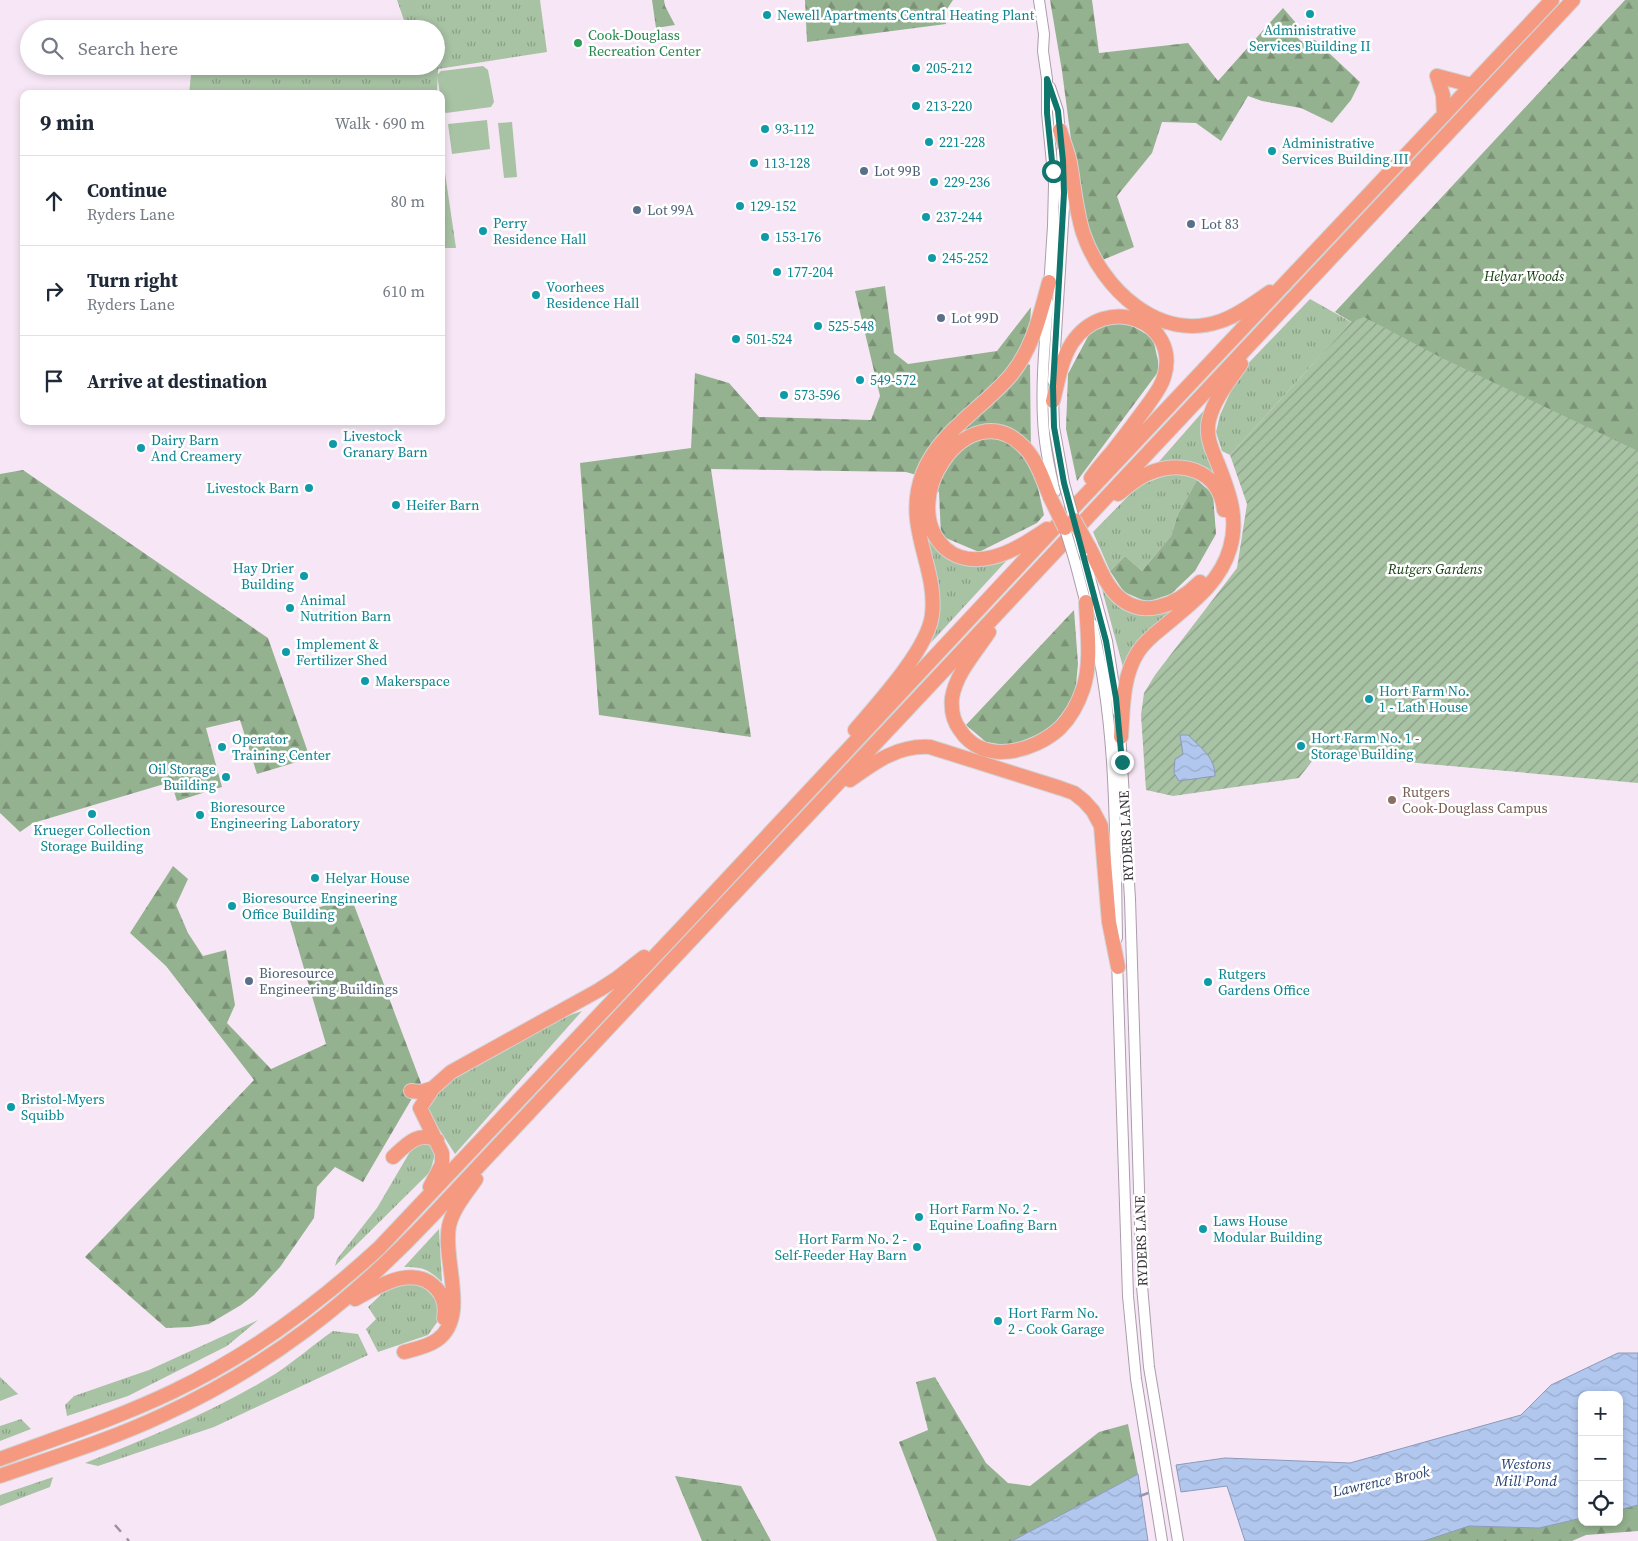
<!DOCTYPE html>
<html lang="en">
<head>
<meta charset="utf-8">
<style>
	:root { --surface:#fff; --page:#f2f2f3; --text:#1f2937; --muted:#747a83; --line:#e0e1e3 }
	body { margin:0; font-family:"Source Serif 4",serif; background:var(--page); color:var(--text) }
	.controls { position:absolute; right:15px; bottom:15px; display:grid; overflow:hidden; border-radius:10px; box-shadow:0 2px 8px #0003 }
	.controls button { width:45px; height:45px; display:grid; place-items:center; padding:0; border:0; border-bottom:1px solid var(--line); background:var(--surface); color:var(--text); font:25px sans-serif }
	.stop { position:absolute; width:15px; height:15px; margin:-11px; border:4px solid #0f766e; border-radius:50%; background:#fff }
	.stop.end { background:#0f766e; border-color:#fff; box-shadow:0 1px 5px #0008 }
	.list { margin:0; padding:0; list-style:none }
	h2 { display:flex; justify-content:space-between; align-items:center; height:65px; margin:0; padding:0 20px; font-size:21px }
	h2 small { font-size:16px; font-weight:400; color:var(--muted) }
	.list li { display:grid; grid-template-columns:32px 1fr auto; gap:15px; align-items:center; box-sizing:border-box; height:90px; padding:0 20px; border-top:1px solid var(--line) }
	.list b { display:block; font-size:19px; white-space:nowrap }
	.list p { margin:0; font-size:16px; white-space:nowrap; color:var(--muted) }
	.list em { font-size:16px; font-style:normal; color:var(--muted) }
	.icon { flex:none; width:28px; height:28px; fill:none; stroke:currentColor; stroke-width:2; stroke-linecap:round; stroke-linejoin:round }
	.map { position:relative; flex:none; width:1638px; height:1541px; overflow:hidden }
	.search { position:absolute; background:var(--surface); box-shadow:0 2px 8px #0003; left:20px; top:20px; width:425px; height:55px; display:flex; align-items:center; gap:12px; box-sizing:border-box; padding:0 18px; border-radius:28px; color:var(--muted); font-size:19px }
	.panel { position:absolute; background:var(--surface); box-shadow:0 2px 8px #0003; left:20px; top:90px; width:425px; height:335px; border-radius:10px }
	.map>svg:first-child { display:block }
	.grass { fill:url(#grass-tufts) }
	.forest { fill:url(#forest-firs) }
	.garden { fill:url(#garden-furrows) }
	.pitch { fill:#a8c2a4 }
	.water { fill:url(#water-waves); stroke:#8d9ab7 }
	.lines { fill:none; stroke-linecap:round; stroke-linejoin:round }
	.stream { stroke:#8d9ab7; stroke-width:2.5 }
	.secondary-casing { stroke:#ab9dab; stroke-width:12 }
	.highway-casing { stroke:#d3d2d3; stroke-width:16 }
	.secondary { stroke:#fff; stroke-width:10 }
	.highway { stroke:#f59981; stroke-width:14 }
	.rail { stroke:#9d929c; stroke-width:2.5; stroke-dasharray:9 9; stroke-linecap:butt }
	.secondary-bridge-casing { stroke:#ab9dab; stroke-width:12; stroke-linecap:butt }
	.highway-bridge-casing { stroke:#d3d2d3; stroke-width:16; stroke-linecap:butt }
	.secondary-bridge { stroke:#fff; stroke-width:10 }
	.highway-bridge { stroke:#f59981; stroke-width:14 }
	.route { stroke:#0f766e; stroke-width:6 }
	.culture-dot { fill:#0f9aa8; stroke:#fff; stroke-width:2 }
	.leisure-dot { fill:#2e9e5b; stroke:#fff; stroke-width:2 }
	.service-dot { fill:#5c6f8a; stroke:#fff; stroke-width:2 }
	.education-dot { fill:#8d6e63; stroke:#fff; stroke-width:2 }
	.labels { text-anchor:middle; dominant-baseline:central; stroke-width:5; stroke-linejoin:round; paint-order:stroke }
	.culture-label { font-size:14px; fill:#0d838f; stroke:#fff; text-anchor:start }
	.leisure-label { font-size:14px; fill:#27864d; stroke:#fff; text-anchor:start }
	.service-label { font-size:14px; fill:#4e5e75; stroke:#fff; text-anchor:start }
	.park-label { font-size:14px; font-style:italic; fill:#0c3806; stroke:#fff }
	.education-label { font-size:14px; fill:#785e54; stroke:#fff; text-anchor:start }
	.street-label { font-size:14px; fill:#383238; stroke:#fff }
	.water-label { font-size:15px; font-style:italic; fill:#284374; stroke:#fff }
</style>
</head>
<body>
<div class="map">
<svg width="1638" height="1541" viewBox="0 0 1638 1541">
	<defs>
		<pattern id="grass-tufts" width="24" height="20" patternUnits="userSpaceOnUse" patternTransform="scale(1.25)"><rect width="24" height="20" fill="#a8c2a4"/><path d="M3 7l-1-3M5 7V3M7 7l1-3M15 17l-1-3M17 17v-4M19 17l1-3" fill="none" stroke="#8a9e87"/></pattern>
		<pattern id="forest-firs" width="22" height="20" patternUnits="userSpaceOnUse" patternTransform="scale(1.25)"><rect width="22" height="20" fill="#94b28f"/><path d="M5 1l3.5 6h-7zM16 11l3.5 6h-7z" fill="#7a9176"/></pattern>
		<pattern id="garden-furrows" width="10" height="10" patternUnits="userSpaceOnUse" patternTransform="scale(1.25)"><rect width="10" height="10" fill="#a8c2a4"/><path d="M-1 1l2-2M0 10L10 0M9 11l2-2" fill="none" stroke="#8a9e87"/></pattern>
		<pattern id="water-waves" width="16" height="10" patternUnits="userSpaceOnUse" patternTransform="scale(1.25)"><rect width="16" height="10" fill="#b1c7ee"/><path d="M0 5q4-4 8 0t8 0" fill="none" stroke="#99abcd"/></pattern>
	</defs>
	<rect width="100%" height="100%" fill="#f7e7f6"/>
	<!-- grass -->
	<path class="grass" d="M397,0H540L547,52L438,69L437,94H189L192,66H436V29H407Z
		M441,146L456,248H441Z
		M1310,299L1351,322L1230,455L1222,451L1216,432L1220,415L1239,373Z
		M1206,408L1201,434L1222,485L1156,465Z
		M1172,473L1189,475L1197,480L1178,514L1171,536L1142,571L1125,556L1110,571L1093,532L1138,486Z
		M921,525L941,550L1008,559L926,648L937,613Z
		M1100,582L1117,604L1182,603L1135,644L1123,667Z
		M582,1011L455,1154L427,1110L436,1091L463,1071L547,1023Z
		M421,1142L430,1144L435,1154L430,1172L335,1266L337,1259L377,1208L411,1150Z
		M439,1229L442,1282C428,1269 423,1267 404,1267Z
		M408,1282L425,1287L438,1303V1321L428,1335L378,1352L366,1329L376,1319L368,1307L389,1287Z
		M258,1320L227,1346L128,1396L67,1416L65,1405L74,1396L149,1370Z
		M333,1331L358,1334L368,1355L214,1427L98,1466L85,1463C150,1437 215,1411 275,1374C295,1361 313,1345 333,1331Z
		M0,1377L18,1394L0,1401Z
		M21,1419L31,1429L0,1441V1426Z
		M53,1477L50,1487L0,1506V1495Z"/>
	<!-- forest -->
	<path class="forest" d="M652,0H664L665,6L675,25L656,28Z
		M805,0H953L945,12L946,24L807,42Z
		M1050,0H1092L1099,53L1188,43L1218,81L1283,8L1296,23L1294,34L1301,41L1315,40L1360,82L1351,100L1332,123L1301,108L1262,101L1248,96L1221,141L1196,123L1162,122L1152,153L1117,196L1134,247L1100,261L1081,215L1062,71Z
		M1625,0H1638V467L1408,356L1335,312Z
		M885,286L894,353L908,364L997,351L1031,307L1030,323L1017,358L1030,365L1031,457L1044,515L1037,523L979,552L941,536L939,492L920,476L906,472L711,469L751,737L599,715L580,463L691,448L695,373L729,383L759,417L871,420L880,396L855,291Z
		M1110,320L1134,327L1153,338L1158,361V372L1077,481L1066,429L1068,374L1092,329Z
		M23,470L268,638L310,758L257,774L240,720L206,728L222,787L177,801L171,782L33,823L20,832L0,813V474Z
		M1197,480L1213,494L1216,534L1195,571L1171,594L1147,602L1124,592L1110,571L1125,556L1142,571L1171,536L1178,514Z
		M1074,610L1078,664L1075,695L1051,729L1010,746L986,742L966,725Z
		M173,866L188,879L176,905L188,933L203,956L226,950L235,1005L227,1023L271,1069L326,1044L289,917L351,897L421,1083L363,1182L335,1167L317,1187L314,1218L280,1267L254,1295L241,1305L209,1324L190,1327L166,1328L85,1257L254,1080L166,966L130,933Z
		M935,1377L986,1463L1008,1483L1030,1486L1099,1432L1128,1424L1138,1474L1012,1541H937L899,1442L928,1430L916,1382Z
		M675,1476L741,1486L771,1541H702Z
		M1638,1505V1531L1586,1535L1572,1541H1424L1469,1526L1539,1528L1582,1518V1522H1619V1510Z"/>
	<!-- garden -->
	<path class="garden" d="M1364,317L1442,358L1638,451V783L1384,760L1316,756L1299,778L1173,796L1146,790L1141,715L1144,693L1155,675L1237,568L1247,504L1230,455L1351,322Z"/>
	<!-- pitch -->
	<path class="pitch" d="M483,66L488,70L494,102L491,107L446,113L442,110L441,94H440L437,75L441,71Z
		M487,120L490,149L452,154L448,124Z
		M512,122L517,177L504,178L498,123Z"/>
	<!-- water -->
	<path class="water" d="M1180,735H1188C1201,748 1215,757 1215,776L1179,781L1174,773L1175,759L1183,754Z
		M1618,1353H1638V1505L1619,1510V1395H1582V1518L1539,1528L1469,1526L1424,1541H1245L1227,1486L1181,1492L1176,1465L1225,1458L1350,1463L1521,1415L1551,1385Z
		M1138,1474L1148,1541H1012Z"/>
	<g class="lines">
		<!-- stream -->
		<path class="stream" d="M1140,1496L1151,1492"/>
		<defs>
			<path id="secondary" d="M1039,0L1044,34L1043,51L1047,79V113L1054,184L1053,226L1049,288
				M1050,87L1058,111L1060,136
				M1048,302C1045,341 1041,380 1043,419C1044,444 1049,468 1055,492
				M1053,381L1064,207L1062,151
				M1053,395L1054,427L1064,483
				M1083,552L1107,641L1118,712
				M1075,562L1087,608
				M1092,624C1117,726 1115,833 1117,938
				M1120,731L1130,899L1142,1286L1149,1367L1178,1541
				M1117,960L1128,1296L1136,1379L1162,1541"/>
			<path id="highway" d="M1437,76L1443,95L1444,115
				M1437,76L1471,85
				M1060,130C1063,141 1068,152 1070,163C1074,186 1076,211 1083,233C1102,289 1159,343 1221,321C1239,315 1255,302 1270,292
				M1053,401C1058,382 1061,360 1072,343C1106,292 1181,321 1164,377C1161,388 1153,397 1147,406C1136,421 1124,437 1112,452C1105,460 1097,469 1091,478
				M1118,494C1127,487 1136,479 1147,474C1180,459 1219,469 1224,510
				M1047,529C1030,540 1013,552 993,557C977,561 959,560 946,549C893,502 969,390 1024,447C1037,460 1043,480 1050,497
				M1089,547C1097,561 1102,578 1113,591C1139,622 1176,606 1200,582
				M989,632C976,652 956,673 952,698C951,709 953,721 960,730C983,766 1034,752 1060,728C1071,717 1078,704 1083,689C1092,662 1087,630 1086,602
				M855,730C878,703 928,649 932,615C938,565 902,527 923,473C939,432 983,408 1011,375C1033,348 1040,315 1049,282
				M1121,737C1123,709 1122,677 1138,652C1144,643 1153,635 1162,628C1189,605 1220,584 1230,548C1239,518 1229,492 1218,464C1212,450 1205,435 1209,420C1214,399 1229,381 1241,364
				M850,780C875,762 898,745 930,747L1060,788L1074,793L1084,801L1093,811L1101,826L1109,922L1118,967
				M411,1091L421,1092L433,1088
				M393,1157C407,1144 418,1131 437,1140
				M430,1187L442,1164V1153L420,1108L433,1088L451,1072L599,990L616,979L644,957
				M355,1299C379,1286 414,1263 437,1289C444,1297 446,1307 444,1318
				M404,1352C415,1349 427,1347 437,1340C470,1317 442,1260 449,1226C453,1208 466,1194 476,1179
				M0,1459C59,1437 118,1418 174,1391C250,1355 318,1304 379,1248L687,922L1061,521L1552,0
				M0,1476C54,1457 110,1440 163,1415C269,1366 351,1302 431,1217L1573,0"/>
		</defs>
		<!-- secondary casing -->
		<use href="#secondary" class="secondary-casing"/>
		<!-- highway casing -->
		<use href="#highway" class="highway-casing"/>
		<!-- secondary -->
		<use href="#secondary" class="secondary"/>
		<!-- highway -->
		<use href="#highway" class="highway"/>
		<!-- rail -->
		<path class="rail" d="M115,1525L129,1541"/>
		<defs>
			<path id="secondary-bridge" d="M1064,483L1083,552
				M1063,522L1075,562"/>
			<path id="highway-bridge" d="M1050,497L1065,528
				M1074,520L1089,547"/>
		</defs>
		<!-- secondary-bridge casing -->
		<use href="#secondary-bridge" class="secondary-bridge-casing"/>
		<!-- highway-bridge casing -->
		<use href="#highway-bridge" class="highway-bridge-casing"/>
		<!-- secondary-bridge -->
		<use href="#secondary-bridge" class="secondary-bridge"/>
		<!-- highway-bridge -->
		<use href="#highway-bridge" class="highway-bridge"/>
	</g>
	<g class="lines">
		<!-- route -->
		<path class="route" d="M1053,171L1047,113V79L1058,111L1063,161L1064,193L1053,386L1054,427L1064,483L1106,641L1116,698L1122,762"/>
	</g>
	<!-- markers -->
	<g class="culture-dot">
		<circle cx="1310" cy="14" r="5"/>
		<circle cx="767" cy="15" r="5"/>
		<circle cx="916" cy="68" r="5"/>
		<circle cx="916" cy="106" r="5"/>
		<circle cx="765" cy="129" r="5"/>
		<circle cx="929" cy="142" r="5"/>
		<circle cx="1272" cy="151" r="5"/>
		<circle cx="754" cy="163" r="5"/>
		<circle cx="934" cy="182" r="5"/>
		<circle cx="740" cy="206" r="5"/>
		<circle cx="926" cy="217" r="5"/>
		<circle cx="483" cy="231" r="5"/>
		<circle cx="765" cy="237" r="5"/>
		<circle cx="932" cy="258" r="5"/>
		<circle cx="777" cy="272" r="5"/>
		<circle cx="536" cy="295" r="5"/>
		<circle cx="818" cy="326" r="5"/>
		<circle cx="736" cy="339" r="5"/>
		<circle cx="860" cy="380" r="5"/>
		<circle cx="784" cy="395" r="5"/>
		<circle cx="333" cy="444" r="5"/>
		<circle cx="141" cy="448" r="5"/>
		<circle cx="309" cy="488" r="5"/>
		<circle cx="396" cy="505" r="5"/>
		<circle cx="304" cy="576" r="5"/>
		<circle cx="290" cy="608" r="5"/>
		<circle cx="286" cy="652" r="5"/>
		<circle cx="365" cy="681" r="5"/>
		<circle cx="1369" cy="699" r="5"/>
		<circle cx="1301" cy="746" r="5"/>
		<circle cx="222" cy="747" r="5"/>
		<circle cx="226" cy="777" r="5"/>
		<circle cx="92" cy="814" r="5"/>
		<circle cx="200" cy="815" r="5"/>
		<circle cx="315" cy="878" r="5"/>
		<circle cx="232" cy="906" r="5"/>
		<circle cx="1208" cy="982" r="5"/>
		<circle cx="11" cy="1107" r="5"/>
		<circle cx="919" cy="1217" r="5"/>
		<circle cx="1203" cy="1229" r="5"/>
		<circle cx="917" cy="1247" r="5"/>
		<circle cx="998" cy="1321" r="5"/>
	</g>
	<circle class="leisure-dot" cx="578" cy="43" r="5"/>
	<g class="service-dot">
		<circle cx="864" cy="171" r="5"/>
		<circle cx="637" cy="210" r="5"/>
		<circle cx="1191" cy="224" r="5"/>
		<circle cx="941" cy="318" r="5"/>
		<circle cx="249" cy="981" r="5"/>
	</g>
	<circle class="education-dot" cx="1392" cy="800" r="5"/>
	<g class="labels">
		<!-- culture labels -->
		<g class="culture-label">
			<text x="777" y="15">Newell Apartments Central Heating Plant</text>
			<text x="1310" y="30" text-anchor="middle">Administrative<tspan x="1310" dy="16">Services Building II</tspan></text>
			<text x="926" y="68">205-212</text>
			<text x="926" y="106">213-220</text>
			<text x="775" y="129">93-112</text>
			<text x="939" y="142">221-228</text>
			<text x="1282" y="143">Administrative<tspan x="1282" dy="16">Services Building III</tspan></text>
			<text x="764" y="163">113-128</text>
			<text x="944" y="182">229-236</text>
			<text x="750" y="206">129-152</text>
			<text x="936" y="217">237-244</text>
			<text x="493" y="223">Perry<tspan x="493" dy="16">Residence Hall</tspan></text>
			<text x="775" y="237">153-176</text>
			<text x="942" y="258">245-252</text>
			<text x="787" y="272">177-204</text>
			<text x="546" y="287">Voorhees<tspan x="546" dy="16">Residence Hall</tspan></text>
			<text x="828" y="326">525-548</text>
			<text x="746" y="339">501-524</text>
			<text x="870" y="380">549-572</text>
			<text x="794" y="395">573-596</text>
			<text x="343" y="436">Livestock<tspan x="343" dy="16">Granary Barn</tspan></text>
			<text x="151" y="440">Dairy Barn<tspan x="151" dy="16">And Creamery</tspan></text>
			<text x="299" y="488" text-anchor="end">Livestock Barn</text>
			<text x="406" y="505">Heifer Barn</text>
			<text x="294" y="568" text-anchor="end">Hay Drier<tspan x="294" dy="16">Building</tspan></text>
			<text x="300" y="600">Animal<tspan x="300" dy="16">Nutrition Barn</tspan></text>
			<text x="296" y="644">Implement &amp;<tspan x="296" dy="16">Fertilizer Shed</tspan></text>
			<text x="375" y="681">Makerspace</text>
			<text x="1379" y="691">Hort Farm No.<tspan x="1379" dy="16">1 - Lath House</tspan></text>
			<text x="1311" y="738">Hort Farm No. 1 -<tspan x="1311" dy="16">Storage Building</tspan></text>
			<text x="232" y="739">Operator<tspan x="232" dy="16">Training Center</tspan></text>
			<text x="216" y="769" text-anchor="end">Oil Storage<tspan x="216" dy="16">Building</tspan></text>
			<text x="210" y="807">Bioresource<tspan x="210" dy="16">Engineering Laboratory</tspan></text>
			<text x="92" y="830" text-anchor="middle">Krueger Collection<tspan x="92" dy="16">Storage Building</tspan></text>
			<text x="325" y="878">Helyar House</text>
			<text x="242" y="898">Bioresource Engineering<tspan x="242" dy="16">Office Building</tspan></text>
			<text x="1218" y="974">Rutgers<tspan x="1218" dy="16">Gardens Office</tspan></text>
			<text x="21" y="1099">Bristol-Myers<tspan x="21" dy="16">Squibb</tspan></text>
			<text x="929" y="1209">Hort Farm No. 2 -<tspan x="929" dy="16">Equine Loafing Barn</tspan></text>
			<text x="1213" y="1221">Laws House<tspan x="1213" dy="16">Modular Building</tspan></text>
			<text x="907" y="1239" text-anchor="end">Hort Farm No. 2 -<tspan x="907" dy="16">Self-Feeder Hay Barn</tspan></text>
			<text x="1008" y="1313">Hort Farm No.<tspan x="1008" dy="16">2 - Cook Garage</tspan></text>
		</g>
		<!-- leisure labels -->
		<g class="leisure-label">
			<text x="588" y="35">Cook-Douglass<tspan x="588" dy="16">Recreation Center</tspan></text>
		</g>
		<!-- service labels -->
		<g class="service-label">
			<text x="874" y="171">Lot 99B</text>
			<text x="647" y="210">Lot 99A</text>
			<text x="1201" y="224">Lot 83</text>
			<text x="951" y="318">Lot 99D</text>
			<text x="259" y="973">Bioresource<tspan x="259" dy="16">Engineering Buildings</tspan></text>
		</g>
		<!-- park labels -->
		<g class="park-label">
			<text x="1524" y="276">Helyar Woods</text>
			<text x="1435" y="569">Rutgers Gardens</text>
		</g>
		<!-- education labels -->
		<g class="education-label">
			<text x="1402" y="792">Rutgers<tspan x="1402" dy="16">Cook-Douglass Campus</tspan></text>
		</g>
		<!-- street labels -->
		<g class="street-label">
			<text transform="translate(1126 836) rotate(-93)">RYDERS LANE</text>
			<text transform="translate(1141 1241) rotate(-92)">RYDERS LANE</text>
		</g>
		<!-- water labels -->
		<g class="water-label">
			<text x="1526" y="1463">Westons<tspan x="1526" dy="17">Mill Pond</tspan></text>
			<text transform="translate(1381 1481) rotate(-12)">Lawrence Brook</text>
		</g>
	</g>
</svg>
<div class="controls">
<button>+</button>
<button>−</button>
<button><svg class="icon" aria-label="locate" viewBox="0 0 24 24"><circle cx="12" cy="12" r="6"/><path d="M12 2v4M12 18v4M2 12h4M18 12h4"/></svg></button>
</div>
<div class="stop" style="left:1053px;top:171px"></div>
<div class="stop end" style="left:1122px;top:762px"></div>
<div class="search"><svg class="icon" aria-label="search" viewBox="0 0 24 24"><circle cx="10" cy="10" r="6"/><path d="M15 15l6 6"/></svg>Search here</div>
<section class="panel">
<h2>9 min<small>Walk · 690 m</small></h2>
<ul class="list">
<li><svg class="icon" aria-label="ahead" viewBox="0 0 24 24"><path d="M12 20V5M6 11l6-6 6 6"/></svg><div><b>Continue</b><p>Ryders Lane</p></div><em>80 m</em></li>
<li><svg class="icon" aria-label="right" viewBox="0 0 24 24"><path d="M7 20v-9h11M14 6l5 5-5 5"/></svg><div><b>Turn right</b><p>Ryders Lane</p></div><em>610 m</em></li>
<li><svg class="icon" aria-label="arrive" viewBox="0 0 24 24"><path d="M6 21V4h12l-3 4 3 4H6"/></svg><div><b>Arrive at destination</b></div></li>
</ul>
</section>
</div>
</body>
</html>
